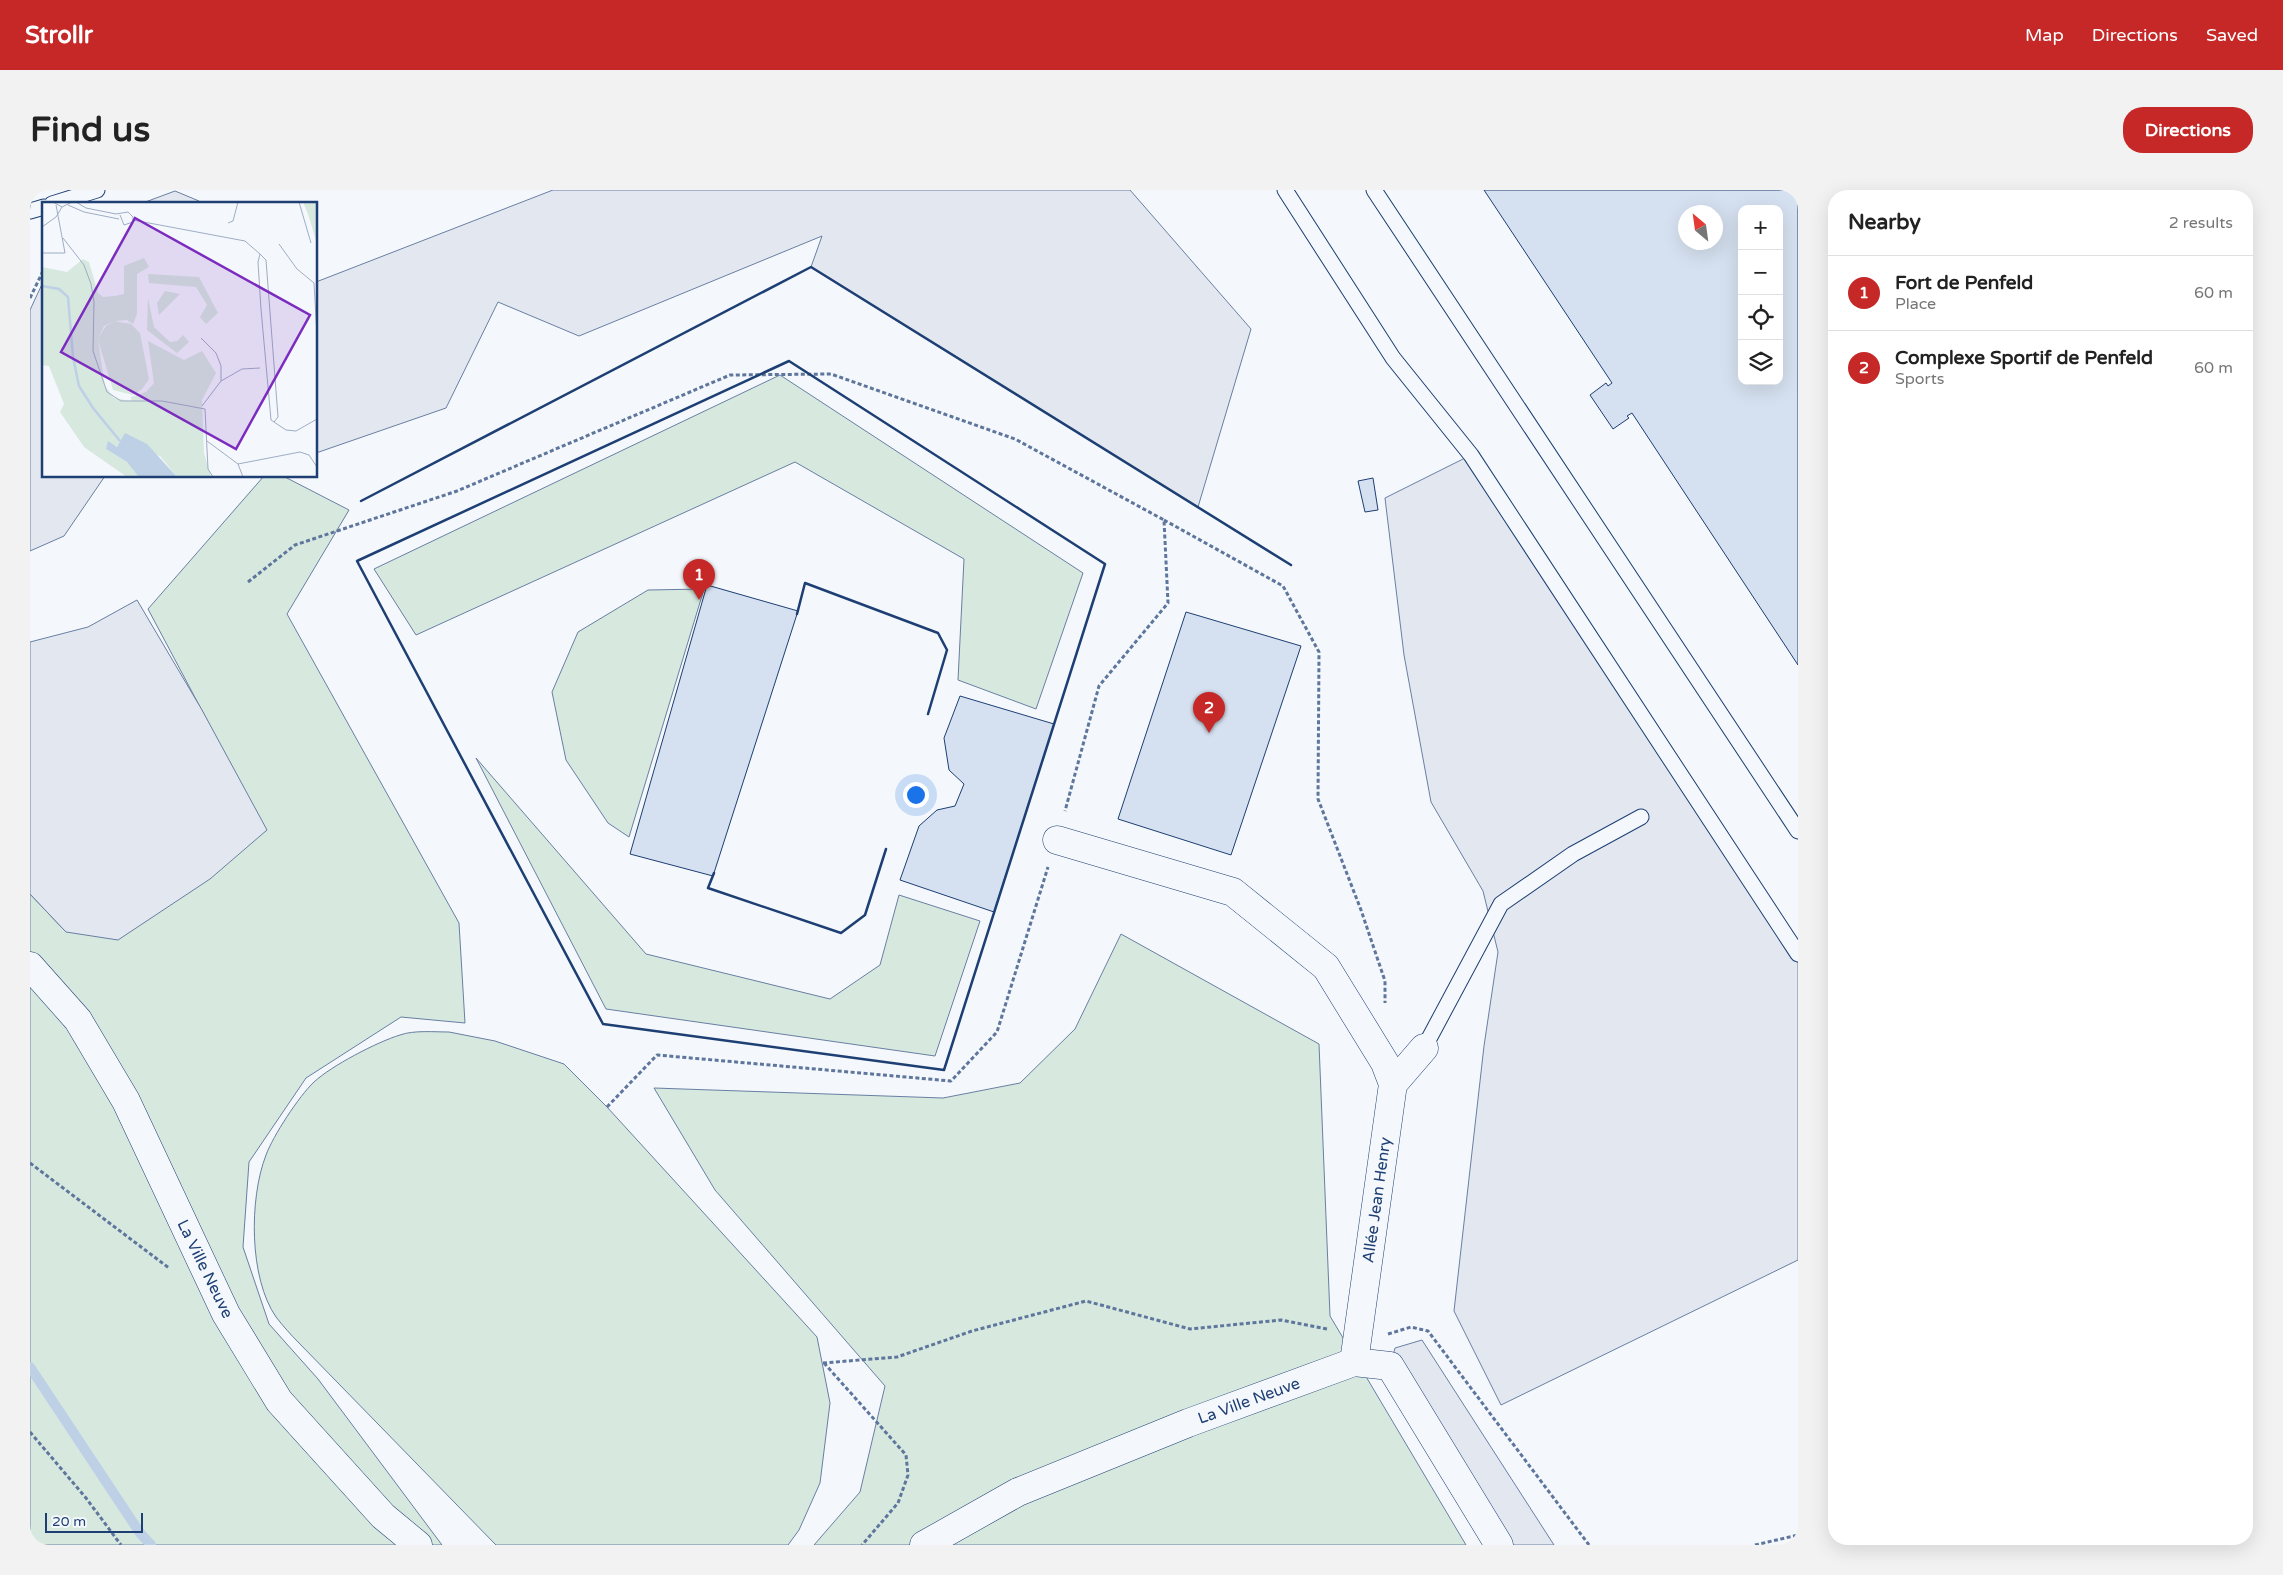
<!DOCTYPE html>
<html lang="en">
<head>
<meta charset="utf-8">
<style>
	:root { --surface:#fff; --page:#f2f2f2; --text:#222; --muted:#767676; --line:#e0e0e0; --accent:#c62828 }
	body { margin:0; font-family:"Varela Round",sans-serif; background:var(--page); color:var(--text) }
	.controls { position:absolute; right:15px; top:15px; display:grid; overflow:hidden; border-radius:10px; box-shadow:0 5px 20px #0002 }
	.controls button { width:45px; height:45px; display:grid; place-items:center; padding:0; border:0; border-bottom:1px solid var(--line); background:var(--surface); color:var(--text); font:25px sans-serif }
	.compass { position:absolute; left:1648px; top:15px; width:45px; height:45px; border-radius:50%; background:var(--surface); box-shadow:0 5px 20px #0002; rotate:331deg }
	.scale { position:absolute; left:15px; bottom:12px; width:98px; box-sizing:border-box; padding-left:5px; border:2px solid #1d3f73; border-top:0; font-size:14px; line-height:18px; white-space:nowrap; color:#1d3f73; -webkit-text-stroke:4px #f4f7fb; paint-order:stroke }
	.you { position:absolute; left:885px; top:604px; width:18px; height:18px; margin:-12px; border:4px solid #fff; border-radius:50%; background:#1a73e8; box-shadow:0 0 0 8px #1a73e833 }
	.badge { display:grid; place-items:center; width:32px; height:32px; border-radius:50%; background:var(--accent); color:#fff; font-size:16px; font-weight:700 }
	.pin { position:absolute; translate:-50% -41px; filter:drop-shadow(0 1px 2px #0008) }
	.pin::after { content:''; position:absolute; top:26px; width:18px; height:15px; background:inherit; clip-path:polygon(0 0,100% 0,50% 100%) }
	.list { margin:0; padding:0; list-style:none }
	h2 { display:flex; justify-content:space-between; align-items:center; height:65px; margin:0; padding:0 20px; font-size:21px }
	h2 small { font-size:16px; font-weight:400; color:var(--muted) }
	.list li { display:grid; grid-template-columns:32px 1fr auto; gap:15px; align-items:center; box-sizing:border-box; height:75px; padding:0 20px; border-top:1px solid var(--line) }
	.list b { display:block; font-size:19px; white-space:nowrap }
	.list p { margin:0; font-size:16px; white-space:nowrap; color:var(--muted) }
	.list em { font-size:16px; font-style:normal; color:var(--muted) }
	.icon { flex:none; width:28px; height:28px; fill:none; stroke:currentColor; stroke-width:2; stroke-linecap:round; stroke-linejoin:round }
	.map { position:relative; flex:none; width:1768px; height:1355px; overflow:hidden; border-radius:20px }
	header { display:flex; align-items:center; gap:30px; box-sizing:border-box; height:70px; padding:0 25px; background:var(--accent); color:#fff }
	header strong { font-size:24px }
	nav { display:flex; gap:28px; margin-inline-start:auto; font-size:18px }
	.intro { display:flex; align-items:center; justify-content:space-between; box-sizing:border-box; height:120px; padding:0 30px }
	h1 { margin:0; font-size:35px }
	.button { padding:12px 22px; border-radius:20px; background:var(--accent); color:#fff; font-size:18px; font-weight:700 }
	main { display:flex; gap:30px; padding:0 30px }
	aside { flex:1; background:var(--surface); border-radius:20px; box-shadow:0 5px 20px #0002 }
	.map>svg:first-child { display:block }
	.green { fill:#d7e8df; stroke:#687fa3 }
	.parking { fill:#e3e8f0; stroke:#687fa3 }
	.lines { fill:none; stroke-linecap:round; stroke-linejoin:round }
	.stream { stroke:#bed0e5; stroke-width:10 }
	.building { fill:#d5e0f0; stroke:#1d3f73; fill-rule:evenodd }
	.lane-casing { stroke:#1d3f73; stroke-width:17 }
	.street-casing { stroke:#1d3f73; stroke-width:29 }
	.path { stroke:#5e769c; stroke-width:3; stroke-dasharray:4 2.5; stroke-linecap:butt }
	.lane { stroke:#f4f7fb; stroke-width:15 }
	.street { stroke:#f4f7fb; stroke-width:28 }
	.wall { stroke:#1d3f73; stroke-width:2.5 }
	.labels { text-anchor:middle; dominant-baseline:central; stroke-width:4; stroke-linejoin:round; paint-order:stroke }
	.street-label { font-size:16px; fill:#1d3f73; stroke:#f4f7fb }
	.inset-river { fill:none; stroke:#bed0e5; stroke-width:2.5 }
	.inset-road { fill:none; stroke:#9eadc5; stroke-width:1 }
	.view { fill:#7b2cbf; fill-opacity:0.15; stroke:#7b2cbf; stroke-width:2.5 }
	.inset-edge { fill:none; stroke:#1d3f73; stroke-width:2.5 }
</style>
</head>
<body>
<header>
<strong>Strollr</strong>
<nav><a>Map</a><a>Directions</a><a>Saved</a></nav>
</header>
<div class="intro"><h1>Find us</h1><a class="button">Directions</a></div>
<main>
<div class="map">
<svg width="1768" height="1355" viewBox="0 0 1768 1355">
	<rect width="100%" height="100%" fill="#f4f7fb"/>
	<!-- green -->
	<path class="green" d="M750,185L1053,383L1006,519L928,490L934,369L765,272L386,445L344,379Z
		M234,286H253L319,320L257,424L429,733L435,833L371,827L276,888L219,972L213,1057L239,1134L288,1189L412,1355H0V704L36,742L236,641L118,419Z
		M674,399L599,647L578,633L536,570L522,502L548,442L618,400Z
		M446,568L616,764L800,809L850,775L869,705L950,731L905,866L576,819Z
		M1091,744L1289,854L1300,1126L1436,1355H784L830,1302L855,1196L685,1000L624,898L913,908L990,893L1045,839Z
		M419,842L465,851L534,874L577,917L787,1147L800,1213L790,1293L769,1340L758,1355H466L269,1153C261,1145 253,1136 246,1127C219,1088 219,1009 236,965C243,946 269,906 284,892C301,876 347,852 370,845C384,840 404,842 419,842Z"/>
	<!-- parking -->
	<path class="parking" d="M523,0H1100L1221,139L1168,317L781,77L792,46L549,146L468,112L416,218L286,263V92Z
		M145,1L169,11L168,14H110Z
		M14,90V286H75L34,346L0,361V120Z
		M1441,265L1768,764V1070L1471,1215L1424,1121L1454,856L1468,762L1453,701L1401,612L1374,465L1355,308Z
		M107,410L172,520L237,640L180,689L88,750L36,742L0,704V452L58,437Z
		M1392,1150L1524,1355H1469L1360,1176L1365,1158Z"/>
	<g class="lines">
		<!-- stream -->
		<path class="stream" d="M0,1177L110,1343L121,1355"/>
	</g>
	<!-- building -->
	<path class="building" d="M1454,0H1768V475L1602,223L1597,226L1599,228L1583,239L1560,205L1576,193L1578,196L1582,193ZM1712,19H1749V191H1712ZM1656,22H1686V52H1656Z
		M1343,288L1348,320L1335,322L1328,291Z
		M677,395L768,421L683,686L600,664Z
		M1156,422L1271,456L1201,665L1088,629Z
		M930,506L1024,534L964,722L870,690L889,636L907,620L925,616L934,594L919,580L914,548Z"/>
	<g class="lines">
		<defs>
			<path id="lane" d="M1255,0L1363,168L1441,265L1768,764
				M1344,0L1768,641
				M22,14L67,0
				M0,21L14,17
				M1394,858L1471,714L1543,664L1611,627"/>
			<path id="street" d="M1027,650L1203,702L1296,777L1355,873L1363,894
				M0,776L48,830L96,911L196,1124L249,1211L353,1326L388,1355
				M1324,1172L1363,894L1394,858
				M894,1355L988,1302L1158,1233L1324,1172L1360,1176L1469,1355"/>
		</defs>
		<!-- lane casing -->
		<use href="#lane" class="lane-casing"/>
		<!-- street casing -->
		<use href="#street" class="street-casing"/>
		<!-- path -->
		<path class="path" d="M0,108L14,79
			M1134,330L1253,396L1289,462L1288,609L1331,720L1355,791V813
			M218,392L265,355L427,301L700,185L801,184L985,249L1134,330L1138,413L1069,496L1035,621
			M577,917L627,865L921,891L967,842L1018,677
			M0,973L139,1078
			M1358,1144L1381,1137L1398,1141L1559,1355
			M793,1173L867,1167L942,1141L1056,1111L1160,1139L1251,1130L1297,1139
			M794,1173L876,1265L878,1285L868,1313L832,1355
			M0,1242L56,1308L91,1355
			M1725,1355L1768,1345"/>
		<!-- lane -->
		<use href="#lane" class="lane"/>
		<!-- street -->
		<use href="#street" class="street"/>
		<!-- wall -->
		<path class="wall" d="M759,171L1075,374L914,880L573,834L327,371Z
			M331,311L781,77L1261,375
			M767,424L775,393L908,443L917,460L898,524
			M684,683L678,698L811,743L835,725L856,659"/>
	</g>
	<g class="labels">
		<!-- street labels -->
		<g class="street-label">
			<text transform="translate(1347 1010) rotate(-82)">Allée Jean Henry</text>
			<text transform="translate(175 1079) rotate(64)">La Ville Neuve</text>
			<text transform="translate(1219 1211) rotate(-20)">La Ville Neuve</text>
		</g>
	</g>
	<!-- overview -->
	<g transform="translate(12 12)">
		<rect width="275" height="275" fill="#f4f7fb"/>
		<path d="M261,0H275V42L266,12ZM102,56L107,65L95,72V112L91,122L85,118L72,119L62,124L56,136L64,124L72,119L89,122L98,131L107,177L100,187L91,193L71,188L56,138L63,184L72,196L89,199V195L104,190L112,181L106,139L142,158L160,149L174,171L160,198L162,251L169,275H135L118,254L78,243L64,247L85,260L97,272V275H85L42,245L18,210L22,202L7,164L0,163V65L25,70L41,57L47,60L56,91L61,95L73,94L82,92V64ZM106,72L157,75L176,111L164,122L158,115L165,103L154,85L107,81ZM123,89L138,92L117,113L115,101ZM106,96L112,125L128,140L135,139L141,133L147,140L135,151L105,128Z" fill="#d7e8df"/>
		<path d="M83,231L105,242L135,275H97L85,260L64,247L66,239L75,245Z" fill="#bed0e5"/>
		<path class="inset-river" d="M0,84L17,87L26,95L31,155L37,184L51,206L78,239"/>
		<path class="inset-road" d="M11,0L20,5L30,0M34,0L44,6L74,12L86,10L91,15V20L82,23L78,13M257,0L269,41M26,3L42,10L77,17M91,18L203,39L218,52M186,21L191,19L196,0M0,25L14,15L20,5M21,36L42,63L49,82L52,100L51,149L65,190L79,199H120L163,207L166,267L171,275M237,42L255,67L272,81L275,133M0,51H23L14,3M218,52L224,58L236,215L232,220L229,218L219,107L216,60ZM159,136L174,151L179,164V179M160,204L179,179L200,167L218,166M232,220L244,228L254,229L275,217M165,239L196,262L201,275M196,262L258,250L267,253L275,265"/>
		<path class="view" d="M93,16L268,113L194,247L19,150Z"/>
		<rect width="275" height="275" class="inset-edge"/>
	</g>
</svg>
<div class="controls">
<button>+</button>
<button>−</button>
<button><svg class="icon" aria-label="locate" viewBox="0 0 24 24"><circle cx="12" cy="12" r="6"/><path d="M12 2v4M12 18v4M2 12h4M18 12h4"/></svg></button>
<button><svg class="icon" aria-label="layers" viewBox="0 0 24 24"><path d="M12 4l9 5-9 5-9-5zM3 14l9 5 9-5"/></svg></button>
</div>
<svg class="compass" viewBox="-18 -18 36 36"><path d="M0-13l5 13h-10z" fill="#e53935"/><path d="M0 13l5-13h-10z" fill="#767676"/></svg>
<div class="scale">20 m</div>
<div class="you"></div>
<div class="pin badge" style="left:669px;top:410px">1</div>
<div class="pin badge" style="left:1179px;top:543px">2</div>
</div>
<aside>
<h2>Nearby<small>2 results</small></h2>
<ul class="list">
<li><span class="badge">1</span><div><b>Fort de Penfeld</b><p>Place</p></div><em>60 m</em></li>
<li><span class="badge">2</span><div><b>Complexe Sportif de Penfeld</b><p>Sports</p></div><em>60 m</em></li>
</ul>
</aside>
</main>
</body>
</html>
